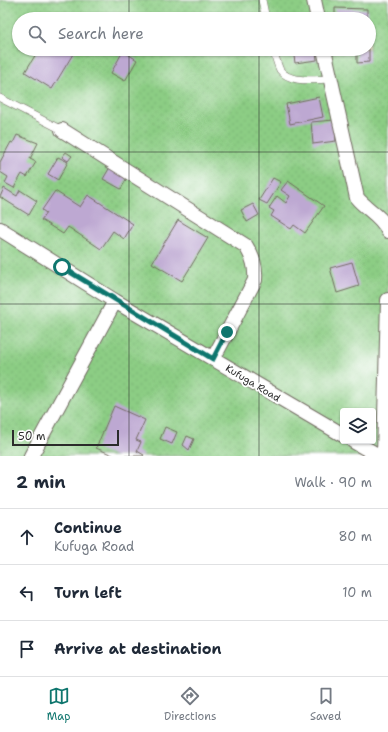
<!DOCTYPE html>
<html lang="en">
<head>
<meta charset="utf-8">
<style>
	:root { --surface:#fff; --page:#f6f6f7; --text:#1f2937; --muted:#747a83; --line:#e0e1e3; --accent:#0f766e }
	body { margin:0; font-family:"Shantell Sans",sans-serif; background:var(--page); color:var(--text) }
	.controls { position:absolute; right:12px; bottom:12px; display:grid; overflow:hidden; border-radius:4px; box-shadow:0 1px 3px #0004 }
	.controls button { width:36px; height:36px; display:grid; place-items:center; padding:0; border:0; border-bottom:1px solid var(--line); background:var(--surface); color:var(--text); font:20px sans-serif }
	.scale { position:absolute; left:12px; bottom:10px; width:107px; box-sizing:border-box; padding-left:4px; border:2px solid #2b2b2b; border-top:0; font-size:11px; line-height:14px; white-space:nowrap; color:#2b2b2b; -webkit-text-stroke:3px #fff; paint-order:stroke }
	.stop { position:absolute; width:12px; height:12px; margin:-9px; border:3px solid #0f766e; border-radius:50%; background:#fff }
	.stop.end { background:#0f766e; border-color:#fff; box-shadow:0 1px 4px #0008 }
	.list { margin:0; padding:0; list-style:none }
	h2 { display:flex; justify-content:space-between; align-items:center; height:52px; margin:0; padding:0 16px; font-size:17px }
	h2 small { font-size:13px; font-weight:400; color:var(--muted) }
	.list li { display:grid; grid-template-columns:26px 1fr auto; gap:12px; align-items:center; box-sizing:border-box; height:56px; padding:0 16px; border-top:1px solid var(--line) }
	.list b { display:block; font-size:15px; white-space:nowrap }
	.list p { margin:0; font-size:13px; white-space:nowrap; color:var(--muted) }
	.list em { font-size:13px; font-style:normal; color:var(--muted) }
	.icon { flex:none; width:22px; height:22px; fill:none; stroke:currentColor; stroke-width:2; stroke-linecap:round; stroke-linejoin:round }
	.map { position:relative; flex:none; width:388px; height:456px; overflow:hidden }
	.search { position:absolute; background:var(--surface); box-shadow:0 1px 3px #0004; left:12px; right:12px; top:12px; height:44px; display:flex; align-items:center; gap:10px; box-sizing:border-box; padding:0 14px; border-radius:22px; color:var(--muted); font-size:15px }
	.sheet { height:220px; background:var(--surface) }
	nav { display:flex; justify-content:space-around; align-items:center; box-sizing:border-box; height:56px; border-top:1px solid var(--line); background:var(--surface); font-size:11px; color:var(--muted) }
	nav a { display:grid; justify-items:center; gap:2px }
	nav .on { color:var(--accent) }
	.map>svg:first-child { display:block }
	.garden { fill:url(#garden-dots); stroke:#5c7c58; fill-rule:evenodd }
	.building { fill:#bda8d2 }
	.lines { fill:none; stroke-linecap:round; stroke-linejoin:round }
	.lane-casing { stroke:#716a60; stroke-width:8 }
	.street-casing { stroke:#716a60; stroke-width:16 }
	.lane { stroke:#fff; stroke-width:7 }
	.street { stroke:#fff; stroke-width:14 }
	.route { stroke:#0f766e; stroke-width:5 }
	.grid { fill:none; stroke:#2b2b2b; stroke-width:1; stroke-opacity:0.55 }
	.labels { text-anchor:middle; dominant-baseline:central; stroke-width:3.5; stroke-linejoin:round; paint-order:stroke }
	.street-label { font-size:10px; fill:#2b2b2b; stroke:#fff }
</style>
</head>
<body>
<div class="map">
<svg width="388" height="456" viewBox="0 0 388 456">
	<defs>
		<pattern id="garden-dots" width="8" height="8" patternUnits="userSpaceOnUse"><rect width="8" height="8" fill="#8ccd84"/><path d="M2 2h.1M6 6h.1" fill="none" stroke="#79b072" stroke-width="1.8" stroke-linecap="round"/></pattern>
	</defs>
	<rect width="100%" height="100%" fill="#fff"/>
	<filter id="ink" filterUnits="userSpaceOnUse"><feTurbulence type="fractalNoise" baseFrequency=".025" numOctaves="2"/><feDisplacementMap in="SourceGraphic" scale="8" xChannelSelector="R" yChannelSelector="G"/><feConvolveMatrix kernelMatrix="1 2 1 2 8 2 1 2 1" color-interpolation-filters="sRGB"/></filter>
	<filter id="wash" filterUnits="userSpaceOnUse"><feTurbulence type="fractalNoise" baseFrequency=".012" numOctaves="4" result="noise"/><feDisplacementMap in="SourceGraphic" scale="16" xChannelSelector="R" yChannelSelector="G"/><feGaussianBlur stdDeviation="0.9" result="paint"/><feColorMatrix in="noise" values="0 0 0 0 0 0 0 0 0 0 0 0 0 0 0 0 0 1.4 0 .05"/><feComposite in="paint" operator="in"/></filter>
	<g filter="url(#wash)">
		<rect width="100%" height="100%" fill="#f4dfc3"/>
		<!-- garden -->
		<path class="garden" d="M0,0H388V456H0ZM19,19H369V49H19ZM343,411H373V441H343Z"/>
		<g id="blocks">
			<!-- building -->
			<path class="building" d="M335,8L367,9V19H335Z
				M39,49H76L52,89L25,72Z
				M293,49H316L317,60L295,63Z
				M357,49H369V62L357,63Z
				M123,51L137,60L125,81L111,73Z
				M319,97L323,117L290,124L286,104Z
				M334,120L336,141L313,144L311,122Z
				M17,135L38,143L30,159L36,162L27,177L22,174L14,188L5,183L8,177L0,172V162L11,142L13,143Z
				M66,152L72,156L68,161L62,157Z
				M58,157L68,162L58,180L48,174Z
				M110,167L128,176L121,189L103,179Z
				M273,178L281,182L267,204L259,200Z
				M288,181L324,206L305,233L294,225L291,229L271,216L274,211L269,208L277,196L286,203L290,196L281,190Z
				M4,188L17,196L20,190L37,201L29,215L0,197Z
				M55,191L80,207L88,195L133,224L124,239L113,231L101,249L68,227L63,234L41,220L46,213L42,210Z
				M253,204L259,215L247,222L241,210Z
				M178,220L208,238L182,281L152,263Z
				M352,262L359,286L337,293L330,268Z
				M114,406L145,420L136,440L141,442L137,451L144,455L143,456H115L96,448Z
				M165,427L177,432L172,444L160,439Z
				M187,436L194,439L189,450L183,445Z"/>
		</g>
	</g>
	<g filter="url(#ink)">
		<use href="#blocks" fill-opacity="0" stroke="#716a60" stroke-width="1"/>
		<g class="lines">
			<defs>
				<path id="lane" d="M262,0L266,19
					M273,49C275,55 277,64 280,70C290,84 316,79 331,79
					M0,98L62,130"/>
				<path id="street" d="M314,0L318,19
					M324,49L357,198C366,209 383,217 388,231
					M62,130L246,246C253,258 256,266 255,280L213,359
					M0,229L115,301L343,435
					M353,441L379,456
					M31,456L115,301
					M384,456L388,300"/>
			</defs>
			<!-- lane casing -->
			<use href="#lane" class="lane-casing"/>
			<!-- street casing -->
			<use href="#street" class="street-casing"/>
			<!-- lane -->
			<use href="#lane" class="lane"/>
			<!-- street -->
			<use href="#street" class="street"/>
		</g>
	</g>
	<g class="lines" filter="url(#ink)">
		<!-- route -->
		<path class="route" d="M62,267L213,359L227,332"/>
	</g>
	<!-- grid -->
	<path class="grid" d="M129,0V19M259,0V19M129,49V456M259,49V456M0,152H388M0,304H388"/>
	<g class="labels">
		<!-- street labels -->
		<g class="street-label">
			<text transform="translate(253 383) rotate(31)">Kufuga Road</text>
		</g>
	</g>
</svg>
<div class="controls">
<button><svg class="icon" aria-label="layers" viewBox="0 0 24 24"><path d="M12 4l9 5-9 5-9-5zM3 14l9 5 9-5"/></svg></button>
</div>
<div class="scale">50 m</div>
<div class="stop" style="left:62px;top:267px"></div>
<div class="stop end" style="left:227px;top:332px"></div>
<div class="search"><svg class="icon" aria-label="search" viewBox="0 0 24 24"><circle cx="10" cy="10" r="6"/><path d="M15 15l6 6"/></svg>Search here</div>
</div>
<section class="sheet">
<h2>2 min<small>Walk · 90 m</small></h2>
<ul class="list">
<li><svg class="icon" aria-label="ahead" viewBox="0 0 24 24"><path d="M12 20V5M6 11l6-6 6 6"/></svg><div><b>Continue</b><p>Kufuga Road</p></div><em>80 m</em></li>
<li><svg class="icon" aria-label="left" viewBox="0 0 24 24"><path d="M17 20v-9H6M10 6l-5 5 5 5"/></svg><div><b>Turn left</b></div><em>10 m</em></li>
<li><svg class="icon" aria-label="arrive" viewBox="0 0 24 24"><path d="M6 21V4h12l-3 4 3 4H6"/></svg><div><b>Arrive at destination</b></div></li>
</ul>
</section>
<nav>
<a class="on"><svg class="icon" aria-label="map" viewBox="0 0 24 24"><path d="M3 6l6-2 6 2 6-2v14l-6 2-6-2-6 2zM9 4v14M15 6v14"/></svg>Map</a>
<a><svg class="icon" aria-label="directions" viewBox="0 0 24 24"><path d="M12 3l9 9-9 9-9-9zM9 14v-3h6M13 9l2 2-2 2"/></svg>Directions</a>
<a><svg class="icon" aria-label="saved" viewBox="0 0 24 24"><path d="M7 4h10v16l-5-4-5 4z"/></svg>Saved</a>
</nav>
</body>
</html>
